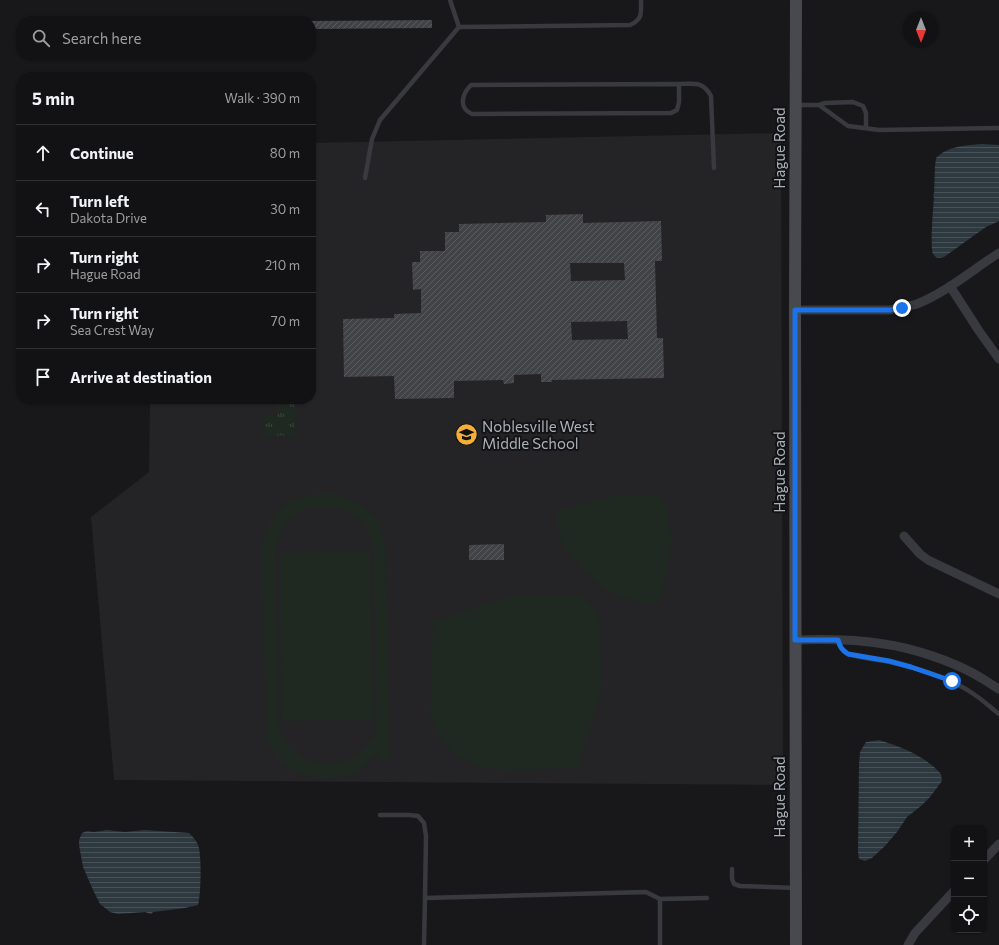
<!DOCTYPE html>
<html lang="en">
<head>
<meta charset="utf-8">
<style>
	:root { --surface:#121214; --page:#1b1b1d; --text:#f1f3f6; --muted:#9c9ea0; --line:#313234 }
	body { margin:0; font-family:Commissioner,sans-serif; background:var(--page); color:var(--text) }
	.controls { position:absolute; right:12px; bottom:12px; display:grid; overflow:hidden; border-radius:8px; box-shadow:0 1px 3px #0004 }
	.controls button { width:36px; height:36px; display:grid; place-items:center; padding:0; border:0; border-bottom:1px solid var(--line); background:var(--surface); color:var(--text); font:20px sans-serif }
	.compass { position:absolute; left:903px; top:12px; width:36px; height:36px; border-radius:50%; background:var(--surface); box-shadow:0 1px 3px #0004; rotate:180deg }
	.stop { position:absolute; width:12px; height:12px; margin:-9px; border:3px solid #1a73e8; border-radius:50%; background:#fff }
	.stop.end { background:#1a73e8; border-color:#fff; box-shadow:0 1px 4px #0008 }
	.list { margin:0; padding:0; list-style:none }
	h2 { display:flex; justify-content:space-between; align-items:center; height:52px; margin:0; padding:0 16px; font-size:17px }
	h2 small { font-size:13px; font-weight:400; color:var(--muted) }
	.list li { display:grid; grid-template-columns:26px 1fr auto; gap:12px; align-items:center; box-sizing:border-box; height:56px; padding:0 16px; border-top:1px solid var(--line) }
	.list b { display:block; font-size:15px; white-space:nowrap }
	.list p { margin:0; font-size:13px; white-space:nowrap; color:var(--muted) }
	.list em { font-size:13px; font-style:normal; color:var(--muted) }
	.icon { flex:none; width:22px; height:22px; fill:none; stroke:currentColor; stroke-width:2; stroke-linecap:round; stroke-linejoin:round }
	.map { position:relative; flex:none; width:999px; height:945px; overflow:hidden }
	.search { position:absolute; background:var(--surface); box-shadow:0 1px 3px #0004; left:16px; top:16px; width:300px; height:44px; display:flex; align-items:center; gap:10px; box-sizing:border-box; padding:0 14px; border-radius:16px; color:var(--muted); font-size:15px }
	.panel { position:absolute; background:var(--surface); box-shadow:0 1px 3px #0004; left:16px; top:72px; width:300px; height:332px; border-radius:16px }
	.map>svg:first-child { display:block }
	.built { fill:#242427 }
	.grass { fill:url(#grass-tufts) }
	.pitch { fill:#202921; fill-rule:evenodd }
	.water { fill:url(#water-rules) }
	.building { fill:url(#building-hatch); fill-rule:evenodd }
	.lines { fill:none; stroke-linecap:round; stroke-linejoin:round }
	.lane { stroke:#393a3f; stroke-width:4.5 }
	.street { stroke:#393a3f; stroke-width:9 }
	.secondary { stroke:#47494f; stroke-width:12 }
	.route { stroke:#1a73e8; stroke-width:5 }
	.labels { text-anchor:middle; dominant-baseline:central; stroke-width:4; stroke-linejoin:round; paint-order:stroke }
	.street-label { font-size:15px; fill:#aab0ba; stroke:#131315 }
	.poi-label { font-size:15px; fill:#aab0ba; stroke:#131315; text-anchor:start }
</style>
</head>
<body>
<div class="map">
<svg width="999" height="945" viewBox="0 0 999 945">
	<defs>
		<pattern id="grass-tufts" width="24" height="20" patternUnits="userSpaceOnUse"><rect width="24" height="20" fill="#202921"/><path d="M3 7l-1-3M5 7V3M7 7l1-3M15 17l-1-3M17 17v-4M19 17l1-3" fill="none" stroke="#3e463f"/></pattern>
		<pattern id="water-rules" width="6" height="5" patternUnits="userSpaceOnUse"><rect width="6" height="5" fill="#2d383f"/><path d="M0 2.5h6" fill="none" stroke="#495259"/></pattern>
		<pattern id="building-hatch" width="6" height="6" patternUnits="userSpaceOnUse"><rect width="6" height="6" fill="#424347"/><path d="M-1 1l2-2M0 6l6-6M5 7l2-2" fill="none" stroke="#5b5c5f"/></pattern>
	</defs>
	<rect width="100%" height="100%" fill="#18181a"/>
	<!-- built -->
	<path class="built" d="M781,133L783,785L114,780L91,517L149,472L150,399H311V143Z"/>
	<!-- grass -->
	<path class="grass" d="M277,399H295V435L264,436V416H277Z"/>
	<!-- pitch -->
	<path class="pitch" d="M329,493L340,495L360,504L376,518L381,529L385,543L390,759H378V751C371,760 364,768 353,773C332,783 299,779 283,763C276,756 272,748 267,739L261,558C261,552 261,545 263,539C264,534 268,527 271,522C285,500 303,494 329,493ZM319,506C341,507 359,513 369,533C371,538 372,544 374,548L376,725L374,736L362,751L354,758L341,762L329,764L308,761L297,753L288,746L281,734L278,722L275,563C275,542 280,526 298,513C304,509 312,507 319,506Z
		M618,495L659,496L667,507L672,544L659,603L635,602L606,590L584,571L565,548L558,530L557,511Z
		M370,551L373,719L282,721L279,553Z
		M583,595L599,616L602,688L578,768L503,770L479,767L455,755L437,731L430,714L433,621L511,596Z"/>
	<!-- water -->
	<path class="water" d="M982,144L999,145V221L986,227L944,257C940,258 936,259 933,254C930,249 933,207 934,198L933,195L934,193L935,166L936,158C948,146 966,145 982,144Z
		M879,740C902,747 925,756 941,774L942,781L930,797L921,806L907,817L897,832L885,846L872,858L865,861L859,859L858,852L859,765L860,752L866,742Z
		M107,830L125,832L144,830L189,833C193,837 196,840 198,845C202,854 201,895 198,905L185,908L153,912L151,914L145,912L118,914L110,912L100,904L93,890L83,867L79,845V840L82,833L87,831L94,832Z"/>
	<!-- building -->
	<path class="building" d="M432,20V28L311,29V21Z
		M583,214V223L661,221L662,261H655L657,338H663L664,378L552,380V382H541V374L514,375V383L504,384L503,380L454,381V398L395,399L394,376L344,377L343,319L394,318V314L421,313V289L413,290L412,262H420V251H445V232H459V224L546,222V215ZM570,263H624L625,280L571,281ZM627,321L628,339L572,340L571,322Z
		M504,544V560H469V545Z"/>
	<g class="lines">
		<!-- lane -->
		<path class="lane" d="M450,0L459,27
			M679,84V102L677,110L671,113L472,114C458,108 462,94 471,85L679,84C695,84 703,81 711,96L714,168
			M796,105H819L848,126L879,130L999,128
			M819,105L825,103L853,102L863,106L866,113V128
			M365,178L372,139L380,120L459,27L630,25C643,19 641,13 641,0
			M838,640C840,646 841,651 848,654C861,659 877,659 890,662C917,668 953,679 975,695C984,701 991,708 999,714
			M380,815H409L418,816L424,823L426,836L425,898
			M732,869V879L734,884L740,886L796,888
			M424,945L425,898L646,892L660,899
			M660,945V899L707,898"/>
		<!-- street -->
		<path class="street" d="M950,286L979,331L999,359
			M795,310H889C899,308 908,307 917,304C947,292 972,270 999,253
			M904,536L920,554L928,560L999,594
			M795,640C825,639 854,639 884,644C913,648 952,661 978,676C985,680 992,685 999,689
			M984,860L999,844
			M908,945L915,933L954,891"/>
		<!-- secondary -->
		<path class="secondary" d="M796,945L795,310L796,0"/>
	</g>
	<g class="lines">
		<!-- route -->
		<path class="route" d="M902,308L890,310H795V640H838C840,647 842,650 848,654L889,661L911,667L952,681"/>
	</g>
	<!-- icons -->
	<defs>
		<symbol id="school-disc" viewBox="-11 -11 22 22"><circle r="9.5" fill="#f6ae35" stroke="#131315"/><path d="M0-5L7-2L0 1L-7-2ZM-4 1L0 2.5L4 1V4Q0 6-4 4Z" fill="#111"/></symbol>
	</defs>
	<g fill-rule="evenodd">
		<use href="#school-disc" x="454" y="422" width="25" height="25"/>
	</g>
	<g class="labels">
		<!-- street labels -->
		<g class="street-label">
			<text transform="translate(779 148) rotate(-90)">Hague Road</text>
			<text transform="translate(779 472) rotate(-90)">Hague Road</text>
			<text transform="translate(779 797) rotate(-90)">Hague Road</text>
		</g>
		<!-- poi labels -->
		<g class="poi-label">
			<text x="482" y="426">Noblesville West<tspan x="482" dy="17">Middle School</tspan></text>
		</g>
	</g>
</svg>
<div class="controls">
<button>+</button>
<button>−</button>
<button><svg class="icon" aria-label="locate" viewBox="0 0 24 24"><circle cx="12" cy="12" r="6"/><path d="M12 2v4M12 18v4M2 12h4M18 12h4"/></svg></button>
</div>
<svg class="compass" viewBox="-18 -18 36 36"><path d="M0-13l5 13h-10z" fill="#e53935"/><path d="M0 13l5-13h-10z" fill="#9c9ea0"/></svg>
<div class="stop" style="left:952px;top:681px"></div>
<div class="stop end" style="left:902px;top:308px"></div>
<div class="search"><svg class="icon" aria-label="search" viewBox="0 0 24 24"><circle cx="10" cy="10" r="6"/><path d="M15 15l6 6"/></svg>Search here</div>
<section class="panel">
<h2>5 min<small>Walk · 390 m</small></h2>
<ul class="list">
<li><svg class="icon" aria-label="ahead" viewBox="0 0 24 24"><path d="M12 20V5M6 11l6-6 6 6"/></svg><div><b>Continue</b></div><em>80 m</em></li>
<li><svg class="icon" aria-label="left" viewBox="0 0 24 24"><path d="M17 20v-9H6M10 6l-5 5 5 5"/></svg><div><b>Turn left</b><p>Dakota Drive</p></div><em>30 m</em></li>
<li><svg class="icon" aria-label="right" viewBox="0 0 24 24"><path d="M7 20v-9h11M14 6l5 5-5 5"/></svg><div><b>Turn right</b><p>Hague Road</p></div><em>210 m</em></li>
<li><svg class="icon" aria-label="right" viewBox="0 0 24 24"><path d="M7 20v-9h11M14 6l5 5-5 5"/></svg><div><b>Turn right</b><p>Sea Crest Way</p></div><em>70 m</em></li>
<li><svg class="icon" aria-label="arrive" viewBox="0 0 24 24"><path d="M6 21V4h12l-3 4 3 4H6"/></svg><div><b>Arrive at destination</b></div></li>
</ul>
</section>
</div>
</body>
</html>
